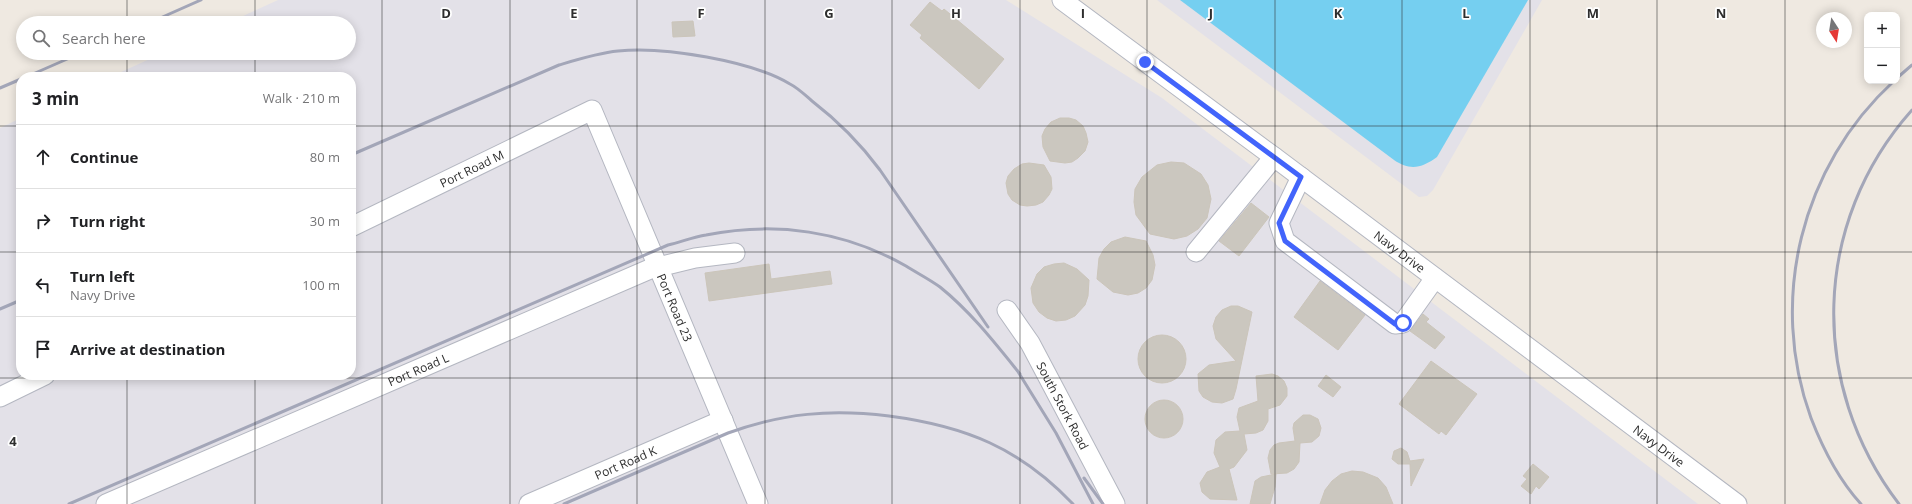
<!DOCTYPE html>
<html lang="en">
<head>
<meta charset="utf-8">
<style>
	:root { --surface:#fff; --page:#f2f2f2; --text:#202124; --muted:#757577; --line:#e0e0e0 }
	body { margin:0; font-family:"Open Sans",sans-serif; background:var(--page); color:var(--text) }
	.controls { position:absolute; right:12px; top:12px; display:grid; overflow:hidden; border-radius:8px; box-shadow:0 2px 10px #0003 }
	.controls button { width:36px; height:36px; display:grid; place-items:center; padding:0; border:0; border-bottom:1px solid var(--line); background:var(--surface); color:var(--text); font:20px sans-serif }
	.compass { position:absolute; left:1816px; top:12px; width:36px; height:36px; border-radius:50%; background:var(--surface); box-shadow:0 2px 10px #0003; rotate:168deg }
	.stop { position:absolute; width:12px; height:12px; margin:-9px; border:3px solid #4264fb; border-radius:50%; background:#fff }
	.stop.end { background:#4264fb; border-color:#fff; box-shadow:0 1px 4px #0008 }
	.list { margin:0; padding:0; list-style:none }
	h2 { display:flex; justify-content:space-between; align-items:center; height:52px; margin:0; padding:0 16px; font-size:17px }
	h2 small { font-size:13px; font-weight:400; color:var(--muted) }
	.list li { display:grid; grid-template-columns:26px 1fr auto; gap:12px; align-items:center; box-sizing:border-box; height:64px; padding:0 16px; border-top:1px solid var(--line) }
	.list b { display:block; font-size:15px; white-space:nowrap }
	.list p { margin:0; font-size:13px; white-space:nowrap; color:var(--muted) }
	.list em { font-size:13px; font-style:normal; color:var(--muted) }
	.icon { flex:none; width:22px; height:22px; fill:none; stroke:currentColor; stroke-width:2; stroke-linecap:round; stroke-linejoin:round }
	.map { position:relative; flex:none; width:1912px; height:504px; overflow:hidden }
	.search { position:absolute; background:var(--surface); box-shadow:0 2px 10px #0003; left:16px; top:16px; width:340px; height:44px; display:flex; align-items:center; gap:10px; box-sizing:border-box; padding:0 14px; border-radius:22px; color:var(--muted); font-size:15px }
	.panel { position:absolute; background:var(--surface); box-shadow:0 2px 10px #0003; left:16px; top:72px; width:340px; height:308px; border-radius:16px }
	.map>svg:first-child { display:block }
	.industrial { fill:#e3e1e8 }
	.water { fill:#75cff0 }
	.building { fill:#cbc7bf; stroke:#cbc5ba }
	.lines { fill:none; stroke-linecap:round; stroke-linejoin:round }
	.minor-casing { stroke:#b4b7c1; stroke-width:21 }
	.minor { stroke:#fff; stroke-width:19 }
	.rail { stroke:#a3a6b8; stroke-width:3 }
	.route { stroke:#4264fb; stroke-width:5 }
	.grid { fill:none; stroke:#2e2e2e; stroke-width:1; stroke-opacity:0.55 }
	.labels { text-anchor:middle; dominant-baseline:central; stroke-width:3.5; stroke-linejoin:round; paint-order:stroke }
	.street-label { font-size:12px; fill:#2e2e2e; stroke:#fff }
	.grid-label { font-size:13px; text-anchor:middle; font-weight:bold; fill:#2e2e2e; stroke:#fff; stroke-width:3.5; stroke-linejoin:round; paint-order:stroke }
</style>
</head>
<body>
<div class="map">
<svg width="1912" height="504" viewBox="0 0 1912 504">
	<rect width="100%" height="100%" fill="#efe9e1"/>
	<!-- industrial -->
	<path class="industrial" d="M278,0H1006L1162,98L1698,504H0V128L21,118V375H351V77H110L163,53H349V23H228Z
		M1157,0H1542L1433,190L1427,196L1419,197Z"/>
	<!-- water -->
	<path class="water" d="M1180,0H1528L1437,157C1422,168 1410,171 1394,160Z"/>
	<!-- building -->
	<path class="building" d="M930,2L942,11L944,9L1004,59L979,89L920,38L922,35L910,25Z
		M693,21L695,36L673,37L672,22Z
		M1060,118H1069L1076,120L1083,126L1086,133L1088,142L1085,151L1078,158L1072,162L1065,163L1050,161L1043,147L1042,136L1045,129L1051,122Z
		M1171,162L1184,163L1201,174L1208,185L1211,199L1207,218L1198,229L1187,236L1174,239L1150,234L1136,215L1134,202L1135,189L1142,177L1157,165Z
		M1029,163L1044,165L1051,177L1052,189L1049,195L1043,202L1036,205L1027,206L1020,205L1012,200L1008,194L1006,183L1008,176L1014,169L1022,164Z
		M1251,203L1269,217L1239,256L1219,241Z
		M1125,237L1146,241L1153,255L1155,265L1152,280L1146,288L1138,293L1128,295L1113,292L1097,279L1099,258L1104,249L1111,242Z
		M1064,263L1077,269L1089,280L1088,296L1085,305L1075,316L1066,320L1056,321L1047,318L1039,312L1033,303L1031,288L1037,274L1044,267L1054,264Z
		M769,264L771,279L830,271L832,284L709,301L705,273Z
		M1320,281L1365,315L1338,350L1294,317Z
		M1238,306L1252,312L1236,389L1233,399L1222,403L1212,402L1203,397L1199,391L1198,374L1209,365L1236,361L1216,339L1213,326L1216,317L1222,310L1231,306Z
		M1423,314L1429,319L1426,322L1445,337L1435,349L1410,331Z
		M1138 359a24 24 0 1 1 48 0a24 24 0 1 1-48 0Z
		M1431,361L1477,394L1446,435L1441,431L1439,434L1399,404Z
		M1272,374L1278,376L1284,381L1287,388V396L1280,405L1268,409V421L1263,430L1256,433L1244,434L1247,450L1234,467L1229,469L1237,500L1210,499L1202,492L1200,483L1207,472L1220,467L1214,453L1216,440L1225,432L1240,431L1237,417L1239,408L1258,401L1256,376Z
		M1326,375L1341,387L1333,397L1318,386Z
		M1145 419a19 19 0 1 1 38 0a19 19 0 1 1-38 0Z
		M1303,415H1310L1318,419L1321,428L1319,436L1312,442L1300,443L1299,462L1294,469L1287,473L1271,474L1268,458L1270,450L1274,445L1279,443L1295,441L1293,428L1294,423Z
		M1401,448L1407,452L1410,461L1424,459L1411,486L1410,464H1398L1392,459L1394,451Z
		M1533,464L1549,477L1539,489L1536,486L1531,494L1521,486L1527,479L1523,476Z
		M1352,471L1363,472L1378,478L1386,487L1393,504H1320L1325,490L1332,481L1341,474Z
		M1276,474L1275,487L1270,504H1250L1255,481L1261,477Z"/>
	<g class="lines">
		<defs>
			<g id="minor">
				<path id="s1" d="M1062,0L1274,157L1737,504"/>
				<path d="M1301,177L1279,223L1285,241L1395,324L1403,323L1435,278"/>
				<path id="s2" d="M351,227L592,110L758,504"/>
				<path d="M1196,252L1274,157"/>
				<path id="s3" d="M1007,310L1030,343L1115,504"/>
				<path d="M0,397L45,375"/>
				<path id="s4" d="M106,504L650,269L695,258L735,253"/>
				<path id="s5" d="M529,504L723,420"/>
			</g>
		</defs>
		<!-- minor casing -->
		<use href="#minor" class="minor-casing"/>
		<!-- minor -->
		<use href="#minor" class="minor"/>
		<!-- rail -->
		<path class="rail" d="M149,23L201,0
			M26,77L81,53
			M1897,78L1912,65
			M0,88L21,79
			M351,155L559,65C579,59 598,53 618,51C663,46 752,61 790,84C798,88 805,95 812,101C838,121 860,143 880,170L988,327
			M0,309L21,300
			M1017,370L1056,433L1093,504
			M1084,478L1103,504
			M69,504L668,245C681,242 693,237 706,235C775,221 845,231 906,266C917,273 929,279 940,287C971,312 995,343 1020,374
			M564,504L728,433C783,413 831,409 889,416C965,426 1020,448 1073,504
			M1861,504C1839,480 1823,449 1811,418C1768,300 1801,166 1894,81
			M1899,504C1808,385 1812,222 1912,110"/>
	</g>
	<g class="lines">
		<!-- route -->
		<path class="route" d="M1145,62L1301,177L1279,223L1285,241L1395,324L1403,323"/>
	</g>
	<!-- grid -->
	<path class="grid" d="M127,0V23M255,0V23M382,0V504M510,0V504M637,0V504M765,0V504M892,0V504M1020,0V504M1147,0V504M1275,0V504M1402,0V504M1530,0V504M1657,0V504M1785,0V504M127,53V77M255,53V77M0,126H21M351,126H1912M0,252H21M351,252H1912M127,375V504M255,375V504M0,378H1912"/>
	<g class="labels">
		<!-- street labels -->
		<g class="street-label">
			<text stroke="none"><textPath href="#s2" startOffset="134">Port Road M</textPath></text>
			<text stroke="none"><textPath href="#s1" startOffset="421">Navy Drive</textPath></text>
			<text stroke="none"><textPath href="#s2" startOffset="482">Port Road 23</textPath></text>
			<text stroke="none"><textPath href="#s4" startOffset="340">Port Road L</textPath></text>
			<text stroke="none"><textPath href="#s3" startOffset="111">South Stork Road</textPath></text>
			<text stroke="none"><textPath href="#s1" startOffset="745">Navy Drive</textPath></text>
			<text stroke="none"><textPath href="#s5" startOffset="105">Port Road K</textPath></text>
		</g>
	</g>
	<g class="grid-label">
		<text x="446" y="18">D</text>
		<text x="574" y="18">E</text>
		<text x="701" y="18">F</text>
		<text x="829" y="18">G</text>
		<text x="956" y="18">H</text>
		<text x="1083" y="18">I</text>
		<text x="1211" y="18">J</text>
		<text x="1338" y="18">K</text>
		<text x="1466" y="18">L</text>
		<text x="1593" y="18">M</text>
		<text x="1721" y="18">N</text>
		<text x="13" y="446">4</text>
	</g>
</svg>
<div class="controls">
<button>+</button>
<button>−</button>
</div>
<svg class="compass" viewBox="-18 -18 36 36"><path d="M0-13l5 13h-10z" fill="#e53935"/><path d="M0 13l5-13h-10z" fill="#757577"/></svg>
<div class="stop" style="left:1403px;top:323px"></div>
<div class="stop end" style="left:1145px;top:62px"></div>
<div class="search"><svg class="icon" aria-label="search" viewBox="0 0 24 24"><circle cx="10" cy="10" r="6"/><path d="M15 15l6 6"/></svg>Search here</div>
<section class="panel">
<h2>3 min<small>Walk · 210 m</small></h2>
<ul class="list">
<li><svg class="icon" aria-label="ahead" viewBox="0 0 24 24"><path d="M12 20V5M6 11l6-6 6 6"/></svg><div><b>Continue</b></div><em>80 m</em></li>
<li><svg class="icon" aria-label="right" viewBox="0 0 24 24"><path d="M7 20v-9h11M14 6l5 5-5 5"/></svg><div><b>Turn right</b></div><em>30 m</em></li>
<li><svg class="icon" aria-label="left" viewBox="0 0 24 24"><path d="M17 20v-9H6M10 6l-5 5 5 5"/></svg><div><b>Turn left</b><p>Navy Drive</p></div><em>100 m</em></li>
<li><svg class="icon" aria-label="arrive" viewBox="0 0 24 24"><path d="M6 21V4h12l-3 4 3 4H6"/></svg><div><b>Arrive at destination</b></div></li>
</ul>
</section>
</div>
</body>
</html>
